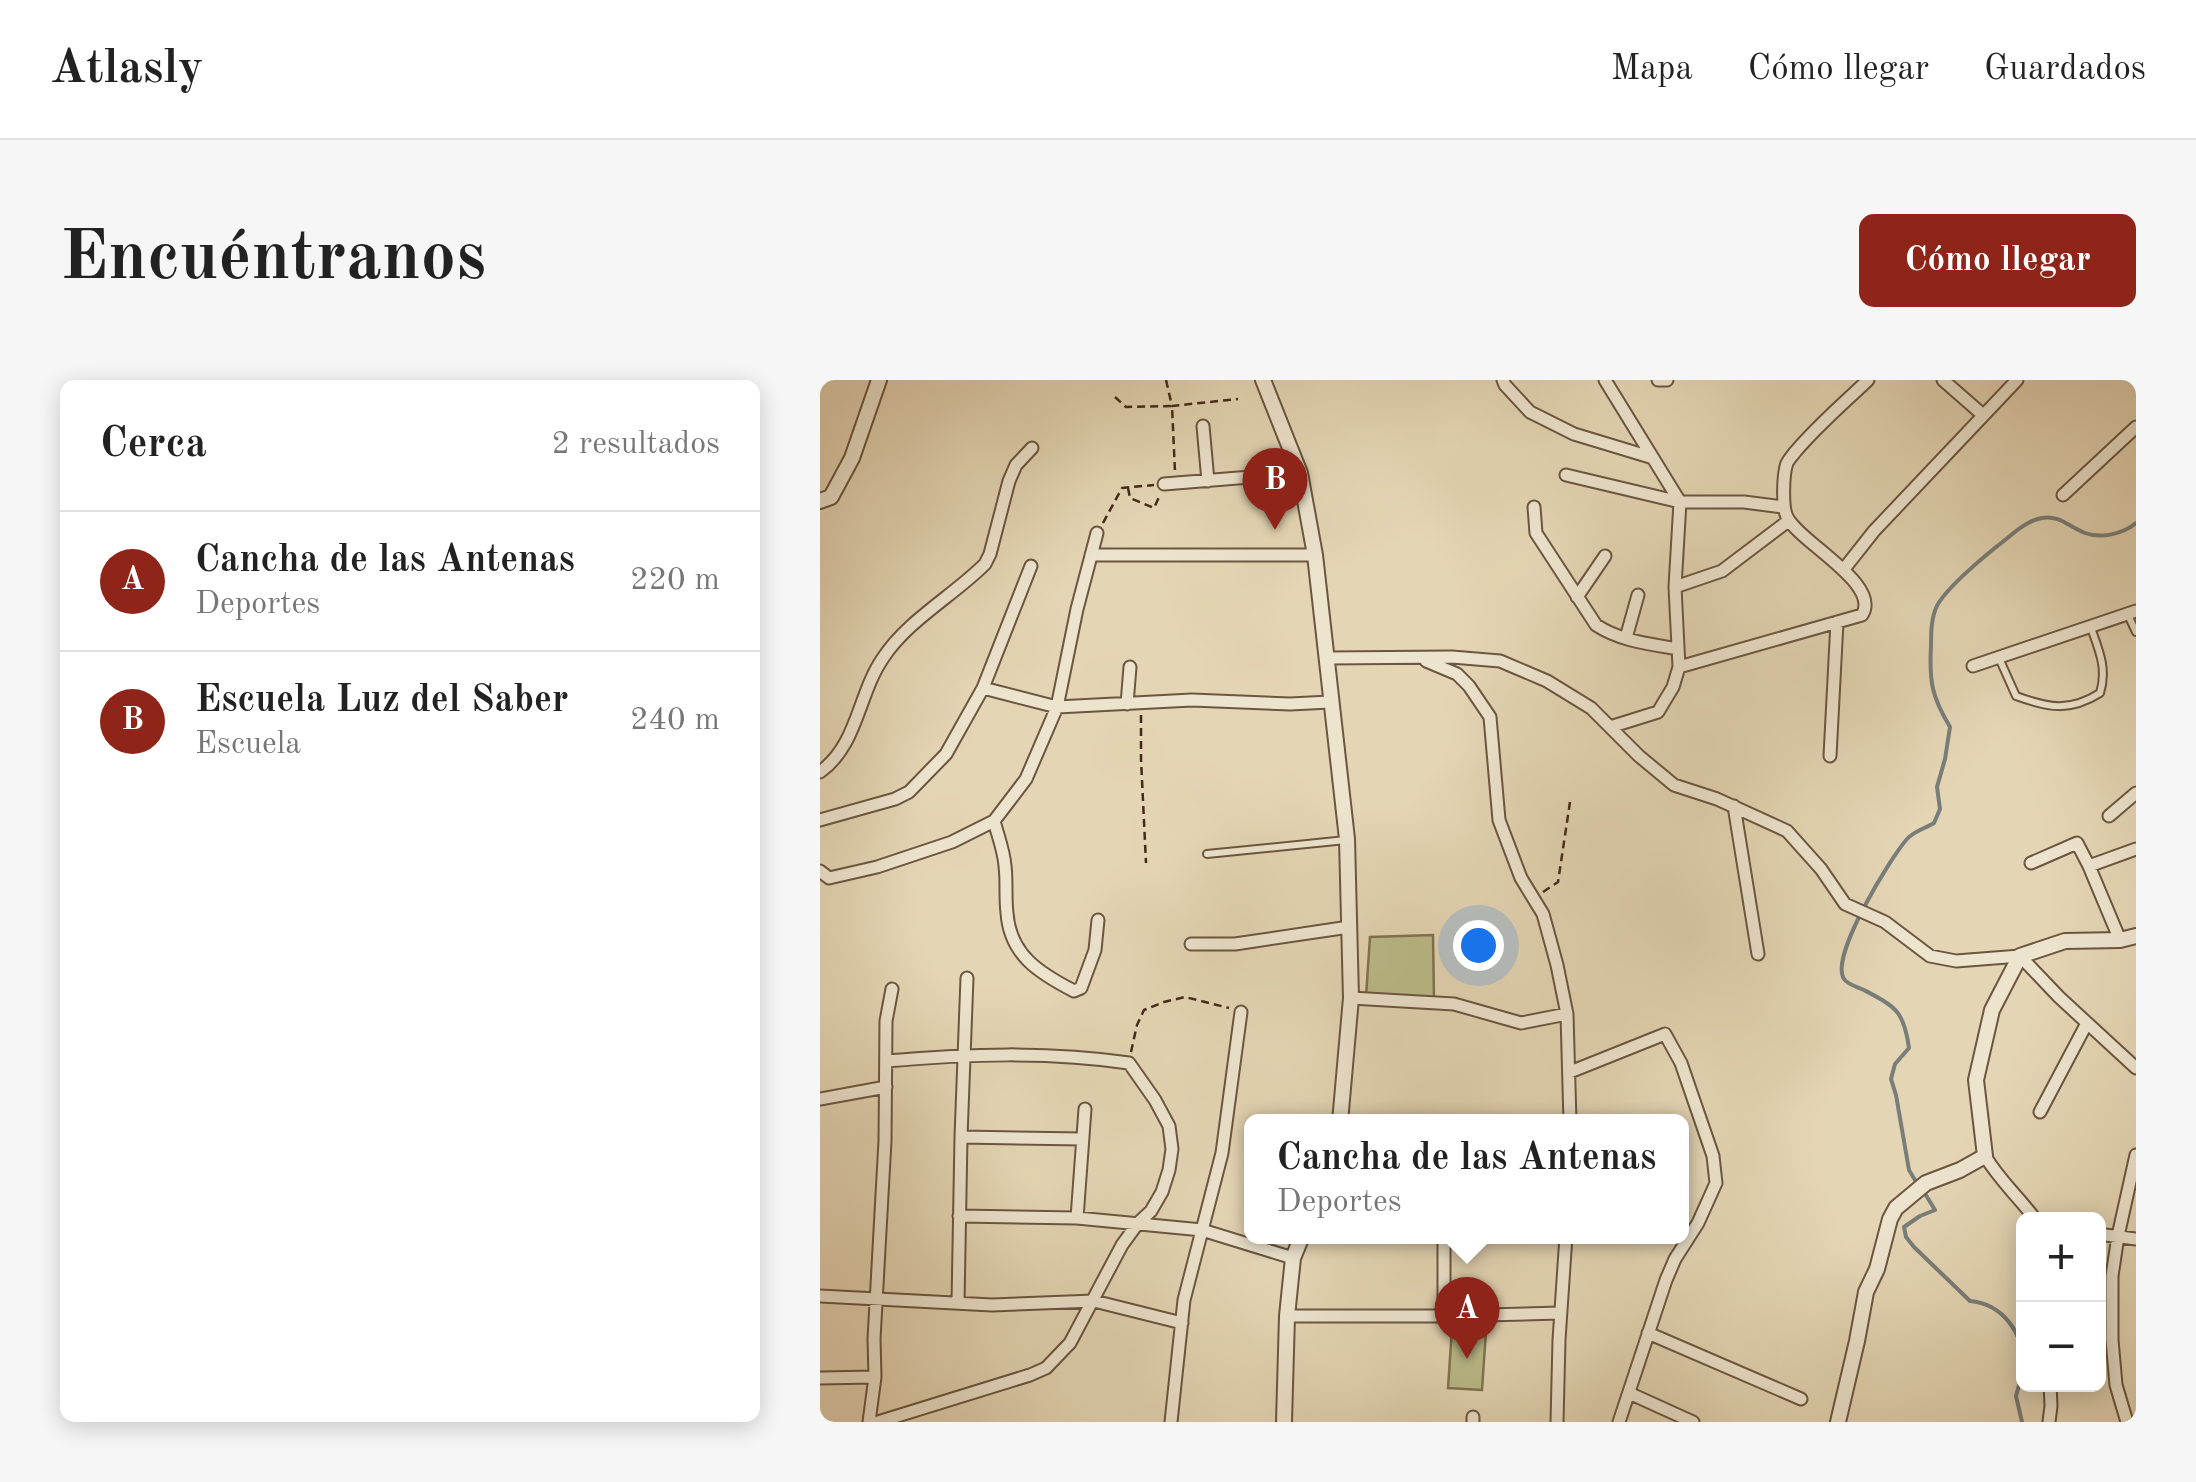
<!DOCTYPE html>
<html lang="es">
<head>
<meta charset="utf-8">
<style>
	:root { --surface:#fff; --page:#f6f6f6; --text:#222; --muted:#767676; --line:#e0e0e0; --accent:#8f2418 }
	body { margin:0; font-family:"Old Standard TT",serif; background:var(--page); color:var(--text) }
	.controls { position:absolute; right:30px; bottom:30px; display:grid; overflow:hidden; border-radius:15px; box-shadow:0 5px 25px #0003 }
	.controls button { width:90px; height:90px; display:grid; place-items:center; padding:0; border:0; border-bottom:2px solid var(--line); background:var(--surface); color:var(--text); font:50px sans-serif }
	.you { position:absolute; left:658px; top:565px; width:35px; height:35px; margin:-25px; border:8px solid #fff; border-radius:50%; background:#1a73e8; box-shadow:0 0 0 15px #1a73e833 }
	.badge { display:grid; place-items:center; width:65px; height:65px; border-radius:50%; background:var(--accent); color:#fff; font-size:32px; font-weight:700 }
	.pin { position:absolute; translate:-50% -82px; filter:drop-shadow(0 2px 5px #0008) }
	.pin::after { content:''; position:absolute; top:52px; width:35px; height:30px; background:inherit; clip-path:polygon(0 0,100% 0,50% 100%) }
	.popup { position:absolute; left:424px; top:734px; width:445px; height:130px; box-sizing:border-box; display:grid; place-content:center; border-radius:15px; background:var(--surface); filter:drop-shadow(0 2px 8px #0005); font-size:32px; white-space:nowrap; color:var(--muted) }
	.popup b { font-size:38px; color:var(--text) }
	.popup::after { content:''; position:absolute; left:50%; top:100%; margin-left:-20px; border:20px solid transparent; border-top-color:var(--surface) }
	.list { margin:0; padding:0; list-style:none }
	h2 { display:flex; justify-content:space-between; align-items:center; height:130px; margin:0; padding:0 40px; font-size:42px }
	h2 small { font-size:32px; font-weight:400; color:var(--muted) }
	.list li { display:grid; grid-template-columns:65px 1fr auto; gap:30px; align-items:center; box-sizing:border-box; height:140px; padding:0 40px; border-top:2px solid var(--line) }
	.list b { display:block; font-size:38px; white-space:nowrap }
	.list p { margin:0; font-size:32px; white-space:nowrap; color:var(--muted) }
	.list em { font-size:32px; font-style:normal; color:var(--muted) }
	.map { position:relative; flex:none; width:1316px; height:1042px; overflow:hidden; border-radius:15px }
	header { display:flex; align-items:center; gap:60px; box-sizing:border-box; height:140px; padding:0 50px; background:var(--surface); border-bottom:2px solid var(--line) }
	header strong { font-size:48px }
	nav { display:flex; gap:55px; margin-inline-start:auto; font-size:35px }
	.intro { display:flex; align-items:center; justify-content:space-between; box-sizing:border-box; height:240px; padding:0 60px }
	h1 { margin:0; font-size:70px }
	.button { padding:25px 45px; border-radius:15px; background:var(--accent); color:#fff; font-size:35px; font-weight:700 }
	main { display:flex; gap:60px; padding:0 60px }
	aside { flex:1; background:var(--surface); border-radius:15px; box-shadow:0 5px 25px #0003 }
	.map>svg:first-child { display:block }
	.green { fill:#bbbb89; stroke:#7f7352; stroke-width:2.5 }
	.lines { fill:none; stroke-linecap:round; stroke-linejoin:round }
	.stream { stroke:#787e79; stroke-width:4 }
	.service-casing { stroke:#6b5640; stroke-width:10 }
	.minor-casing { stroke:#6b5640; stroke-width:15 }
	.tertiary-casing { stroke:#6b5640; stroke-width:18 }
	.path { stroke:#432b1a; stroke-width:2.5; stroke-dasharray:8 5; stroke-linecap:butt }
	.service { stroke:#ede4ce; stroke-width:6 }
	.minor { stroke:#ede4ce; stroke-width:11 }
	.tertiary { stroke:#ede4ce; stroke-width:14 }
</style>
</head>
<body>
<header>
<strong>Atlasly</strong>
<nav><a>Mapa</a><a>Cómo llegar</a><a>Guardados</a></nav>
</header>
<div class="intro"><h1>Encuéntranos</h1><a class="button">Cómo llegar</a></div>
<main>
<aside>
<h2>Cerca<small>2 resultados</small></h2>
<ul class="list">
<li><span class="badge">A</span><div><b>Cancha de las Antenas</b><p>Deportes</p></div><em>220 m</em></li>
<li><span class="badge">B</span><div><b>Escuela Luz del Saber</b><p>Escuela</p></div><em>240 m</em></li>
</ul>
</aside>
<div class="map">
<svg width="1316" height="1042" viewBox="0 0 1316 1042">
	<rect width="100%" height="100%" fill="#e4d5b4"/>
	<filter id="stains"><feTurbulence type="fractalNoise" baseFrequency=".002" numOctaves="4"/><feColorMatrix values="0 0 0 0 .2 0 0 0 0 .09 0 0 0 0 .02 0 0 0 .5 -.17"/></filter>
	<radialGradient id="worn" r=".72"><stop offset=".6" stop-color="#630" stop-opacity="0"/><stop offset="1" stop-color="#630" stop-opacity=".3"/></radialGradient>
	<!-- green -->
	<path class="green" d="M613,555L614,620L546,617L550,557Z
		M632,948L666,951L662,1010L628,1008Z"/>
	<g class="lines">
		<!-- stream -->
		<path class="stream" d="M1098,805L1089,790L1076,715L1071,699L1075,684L1089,668C1084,631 1076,627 1044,610C1038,607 1028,605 1024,599C1009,577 1071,477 1087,459C1094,451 1106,448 1114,443L1120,429L1117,407L1125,379L1130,347C1112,317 1109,302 1111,266C1111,254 1111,240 1116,228C1123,211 1161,179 1176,167C1190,157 1204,141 1222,138C1240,135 1249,147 1265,153C1281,159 1303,154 1316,143
			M1104,812L1115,830L1100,836L1084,847L1086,857L1094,867L1150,921C1183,924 1202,952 1204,984
			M1202,1042L1196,1016L1204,987"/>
		<defs>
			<path id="service" d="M1308,235L1316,252
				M1179,278L1196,316C1229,328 1250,332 1280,313C1288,288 1278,268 1270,245
				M387,474L526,460"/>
			<path id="minor" d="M683,0L685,5L710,32L754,54L830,77
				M785,0L860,122L855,207L859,287L853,307L838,332L790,347
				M838,0H847
				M1123,0L1163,35
				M383,46L388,101
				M746,95L860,122H924L963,127
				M344,104L480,93
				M1243,115L1316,47
				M714,127L716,153L776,245C800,261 830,264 858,269
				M271,175H495
				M1024,189L1054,151L1197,0
				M855,207L902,191L968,141
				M757,217L785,176
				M806,258L818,215
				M507,278L632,277L680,281L727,301L771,328L819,376L854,405L897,419L967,451L1001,489L1025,524L1065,542L1110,576L1136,581L1200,576L1239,617L1316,688
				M606,281L637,294L649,306L670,337L679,440L701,498L723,534L737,585L747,634L750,742
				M1153,286L1316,231
				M859,287L1042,235C1062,204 979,162 967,137C962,127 963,94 967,83C967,82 975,72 976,71C998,45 1024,23 1048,0
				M163,308L237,327L372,320L470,324L510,322
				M307,324L310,287
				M1010,376L1017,242
				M0,392C38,365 38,314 63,278C88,240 133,216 165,184L170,174L189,101L196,85L212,68
				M914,426L938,574
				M1289,436L1316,413
				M0,440L75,419L89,412L126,374L163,308L211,186
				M174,441C178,456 184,471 185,486C187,502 185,517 187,533C190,575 219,593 254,611L261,608L275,570L278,540
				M1211,483L1257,463L1269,486L1316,469
				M1269,486L1300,560
				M0,491L9,498L57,487L132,462L174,441L206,399L237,327L257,229L277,153
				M371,564H415L529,547
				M531,618L634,624L701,643L747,634
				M750,692L845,654L861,683L893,776L896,803L878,843L855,879L846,900L799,1042
				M0,719L66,707
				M1220,732L1267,643
				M141,757L263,759
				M1165,776C1180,801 1198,816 1215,839
				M139,836L257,838L382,850L473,878
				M257,838L265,729
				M1278,854L1316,859
				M0,916L172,925L274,921L362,943
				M138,923L141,757L147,598
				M467,936H624L740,933
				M624,936V856
				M828,953L981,1019
				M0,998L55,997
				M809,1013L873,1042
				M653,1037V1042
				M49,1042L55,997L54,959L65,761L66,641L72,609
				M58,1042L210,995L226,988L250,963L302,865L318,843L331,831L342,812L349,790L352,769L349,746L335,720L309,683C229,671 147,674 67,681
				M351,1042L364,920L402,773L421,632
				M737,1042L739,960L746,856
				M1229,1042L1231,1026L1230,1004
				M1307,1042L1296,1005L1292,960V896L1298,856L1316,775"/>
			<path id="tertiary" d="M443,0L480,93L495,175L527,459L531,618L520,742
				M0,121L11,117L32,78L59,0
				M464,1042L467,936L473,878L482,856
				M1018,1042L1037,961L1046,912L1057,889L1070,839L1076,828L1106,803L1140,790L1165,776L1156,700L1172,630L1200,576L1245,561L1300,560L1316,556"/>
		</defs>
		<!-- service casing -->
		<use href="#service" class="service-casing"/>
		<!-- minor casing -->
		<use href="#minor" class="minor-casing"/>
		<!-- tertiary casing -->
		<use href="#tertiary" class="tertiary-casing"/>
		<!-- path -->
		<path class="path" d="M346,0L352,26L418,19
			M295,17L306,27L352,26L355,92
			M308,108L310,118L334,128L339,117
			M283,143L302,108L334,105
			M321,335V379L326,483
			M723,512L738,502L750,422
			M311,672L317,645L324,630L344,622L365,617L409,628"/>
		<!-- service -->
		<use href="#service" class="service"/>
		<!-- minor -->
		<use href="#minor" class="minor"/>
		<!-- tertiary -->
		<use href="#tertiary" class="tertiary"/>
	</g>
	<rect width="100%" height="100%" filter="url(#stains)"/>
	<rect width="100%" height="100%" fill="url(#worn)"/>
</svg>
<div class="controls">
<button>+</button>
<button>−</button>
</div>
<div class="you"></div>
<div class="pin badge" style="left:647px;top:979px">A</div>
<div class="popup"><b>Cancha de las Antenas</b>Deportes</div>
<div class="pin badge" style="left:455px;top:150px">B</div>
</div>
</main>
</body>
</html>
